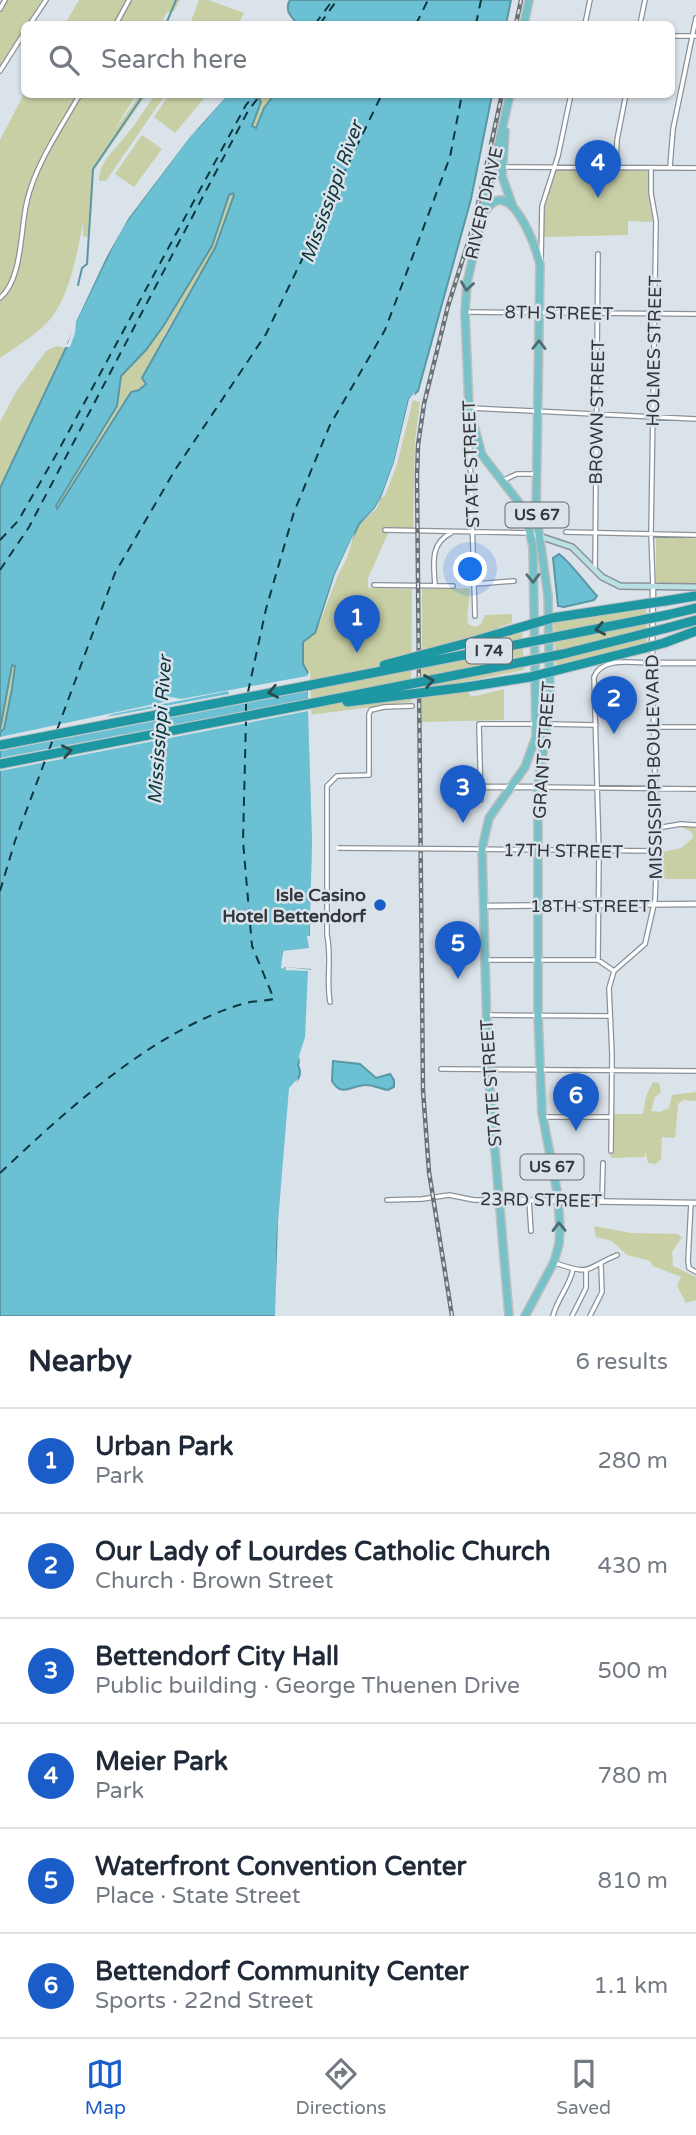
<!DOCTYPE html>
<html lang="en">
<head>
<meta charset="utf-8">
<style>
	:root { --surface:#fff; --page:#f2f2f3; --text:#1f2937; --muted:#747a83; --line:#e0e1e3; --accent:#1a5dc9 }
	body { margin:0; font-family:"Varela Round",sans-serif; background:var(--page); color:var(--text) }
	.you { position:absolute; left:471px; top:570px; width:24px; height:24px; margin:-18px; border:5px solid #fff; border-radius:50%; background:#1a73e8; box-shadow:0 0 0 10px #1a73e833 }
	.badge { display:grid; place-items:center; width:46px; height:46px; border-radius:50%; background:var(--accent); color:#fff; font-size:23px; font-weight:700 }
	.pin { position:absolute; translate:-50% -58px; filter:drop-shadow(0 2px 4px #0008) }
	.pin::after { content:''; position:absolute; top:37px; width:24px; height:21px; background:inherit; clip-path:polygon(0 0,100% 0,50% 100%) }
	.list { margin:0; padding:0; list-style:none }
	h2 { display:flex; justify-content:space-between; align-items:center; height:91px; margin:0; padding:0 28px; font-size:30px }
	h2 small { font-size:23px; font-weight:400; color:var(--muted) }
	.list li { display:grid; grid-template-columns:46px 1fr auto; gap:21px; align-items:center; box-sizing:border-box; height:105px; padding:0 28px; border-top:2px solid var(--line) }
	.list b { display:block; font-size:26px; white-space:nowrap }
	.list p { margin:0; font-size:23px; white-space:nowrap; color:var(--muted) }
	.list em { font-size:23px; font-style:normal; color:var(--muted) }
	.icon { flex:none; width:38px; height:38px; fill:none; stroke:currentColor; stroke-width:2; stroke-linecap:round; stroke-linejoin:round }
	.map { position:relative; flex:none; width:696px; height:1316px; overflow:hidden }
	.search { position:absolute; background:var(--surface); box-shadow:0 2px 5px #0004; left:21px; right:21px; top:21px; height:77px; display:flex; align-items:center; gap:18px; box-sizing:border-box; padding:0 24px; border-radius:10px; color:var(--muted); font-size:26px }
	.sheet { height:721px; background:var(--surface) }
	nav { display:flex; justify-content:space-around; align-items:center; box-sizing:border-box; height:98px; border-top:2px solid var(--line); background:var(--surface); font-size:19px; color:var(--muted) }
	nav a { display:grid; justify-items:center; gap:4px }
	nav .on { color:var(--accent) }
	.map>svg:first-child { display:block }
	.green { fill:#c8cfa5 }
	.water { fill:#6bc0d3; stroke:#5a97a5; stroke-width:2; fill-rule:evenodd }
	.pier { fill:#dae2ea; fill-rule:evenodd }
	.lines { fill:none; stroke-linecap:round; stroke-linejoin:round }
	.stream { stroke:#5a97a5; stroke-width:2 }
	.ferry { stroke:#0d373f; stroke-width:2; stroke-dasharray:9 7; stroke-linecap:butt }
	.minor-casing { stroke:#8a9299; stroke-width:6 }
	.tertiary-casing { stroke:#8a9299; stroke-width:7 }
	.secondary-casing { stroke:#8a9299; stroke-width:8 }
	.primary-casing { stroke:#bebfc0; stroke-width:10 }
	.motorway-casing { stroke:#bebfc0; stroke-width:11 }
	.minor { stroke:#fff; stroke-width:3.5 }
	.tertiary { stroke:#fff; stroke-width:4.5 }
	.secondary { stroke:#bbe0e3; stroke-width:5 }
	.primary { stroke:#77c1c7; stroke-width:7 }
	.motorway { stroke:#1d97a2; stroke-width:9 }
	.rail-casing { stroke:#6c7176; stroke-width:4.5 }
	.rail { stroke:#dae2ea; stroke-width:2; stroke-dasharray:5; stroke-linecap:butt }
	.minor-bridge-casing { stroke:#8a9299; stroke-width:6; stroke-linecap:butt }
	.motorway-bridge-casing { stroke:#bebfc0; stroke-width:11; stroke-linecap:butt }
	.minor-bridge { stroke:#fff; stroke-width:3.5 }
	.motorway-bridge { stroke:#1d97a2; stroke-width:9 }
	.oneway { stroke:#4e6e72 }
	.oneway2 { stroke:#2f494f }
	.poi-dot { fill:#1a5dc9; stroke:#dae2ea; stroke-width:2.5 }
	.labels { text-anchor:middle; dominant-baseline:central; stroke-width:5; stroke-linejoin:round; paint-order:stroke }
	.shield { fill:#dae2ea; stroke:#656a6f; stroke-width:2 }
	.shield-label { font-size:16px; font-weight:bold; fill:#33363a }
	.street-label { font-size:18px; fill:#33363a; stroke:#dae2ea }
	.poi-label { font-size:18px; font-weight:bold; fill:#33363a; stroke:#dae2ea; text-anchor:end }
	.water-label { font-size:19px; font-style:italic; fill:#0d373f; stroke:#dae2ea }
</style>
</head>
<body>
<div class="map">
<svg width="696" height="1316" viewBox="0 0 696 1316">
	<rect width="100%" height="100%" fill="#dae2ea"/>
	<!-- green -->
	<path class="green" d="M7,0H42L27,24H24V28L0,66V12Z
		M79,0H180L174,11L166,13L162,24H65Z
		M199,0H208L244,13L238,24H190Z
		M24,94L136,95L113,132L140,95H146L94,170L90,234L87,237L83,236V222C78,251 70,293 52,317C40,333 17,346 0,358V140Z
		M155,95H165L106,181H99C99,161 117,148 128,133C138,121 146,107 155,95Z
		M169,95H202L205,97L175,133L154,117Z
		M263,95H274L264,108L256,128L252,126L259,108L258,99Z
		M142,135L162,149L134,187L115,174Z
		M557,169L646,170L648,172V193L653,222L628,221V235L542,237C543,215 544,187 557,169Z
		M233,193L234,195L215,248L164,335L146,384L139,390L130,392L57,509L56,507L117,407L121,376L146,350L164,325L212,246L229,195Z
		M57,346L66,348L0,488V422L16,392L46,351Z
		M409,399L420,402L415,441L413,529H390L368,578V588L412,589L411,702L309,715L308,673L303,664V642L313,636L323,612L313,622L358,525L375,508L382,495L394,462Z
		M658,537L696,538V583H660L656,581V539Z
		M470,588C470,600 466,613 468,624L475,627L481,624L485,615L512,614V623L499,627L498,638L522,632L524,670L463,682L471,697L504,689V720L422,722V589Z
		M646,609L647,643L556,665L554,623Z
		M12,664L15,665L12,689L4,729L0,732Z
		M689,826L696,828V879H661L663,852L681,848L693,838L692,832L681,827Z
		M653,1082L659,1083L661,1092L655,1097L651,1111L659,1112L669,1108L672,1095L696,1092V1101L683,1100L678,1104L675,1138L662,1137L661,1159L656,1164L648,1163L645,1150V1157L611,1158L610,1119L613,1114H643L646,1096Z
		M594,1226L631,1233L677,1234L682,1237L672,1252L673,1266L696,1277V1300L686,1303L677,1286L681,1277L653,1266L650,1261L627,1255L612,1241L596,1237Z"/>
	<!-- water -->
	<path class="water" d="M290,0H511L506,24H298C291,17 284,10 290,0Z
		M227,95H263L259,99L261,102L252,126L256,128L264,108L274,95H492L471,199L418,391L409,399L394,463L382,495L375,508L359,524L335,574L315,633L303,642V664L308,673L313,841L310,948L305,952H283V968L310,970L306,1038L298,1065C303,1075 298,1080 291,1087L277,1241V1316H0V732L4,729L12,689L15,666L12,665L0,730V488L74,331L73,327L121,229L192,133L198,128ZM233,193L234,195L215,248L142,378L146,384L139,390L131,392L57,509L56,506L117,406L121,376L146,350L164,325L212,246L229,195Z
		M559,554C572,564 585,583 597,596L594,600L564,607L558,606L553,558Z
		M333,1061L360,1064L376,1078L390,1074L394,1080V1087L388,1090C380,1089 374,1085 366,1085C351,1085 342,1098 332,1081Z"/>
	<!-- pier -->
	<path class="pier" d="M224,95H232L227,96L190,137L128,219L106,258L76,322L75,333L70,347H63L68,343L72,332V323L102,258L124,220L185,138Z
		M415,392L397,464L385,496L381,498L377,508L360,524L375,508L382,495L394,462L409,399Z
		M355,531L347,558L338,575L318,627L335,574Z
		M310,669L316,841L314,949L308,953L286,954L284,969L281,968L283,951L309,948L307,936H310V921H307V916H310L312,841L308,711L0,771V758L308,699V691L0,751V737L164,702L171,697L181,699L307,676ZM228,691L229,694L106,717L113,714Z
		M286,967L313,970L309,1039L301,1069L299,1056L305,1037L308,971L285,970Z
		M298,1078L293,1094L281,1241L280,1316H275L278,1221L289,1088Z"/>
	<g class="lines">
		<!-- stream -->
		<path class="stream" d="M166,24L176,0
			M78,285L82,268L87,264L93,169L144,94"/>
		<!-- ferry -->
		<path class="ferry" d="M315,24L333,0
			M320,24L337,0
			M416,24L428,0
			M476,24L481,0
			M0,540L18,521L56,455L246,105L255,94
			M0,570L29,527L248,111L261,94
			M248,692L266,609L294,512L330,425L385,330L450,157L462,94
			M246,713V701
			M57,730L115,573L175,470L266,334L382,94
			M49,750L53,739
			M0,891L15,841L46,758
			M0,1173C68,1109 151,1032 242,1004C252,1001 264,1001 274,999L252,946L243,841L246,719"/>
		<defs>
			<path id="minor" d="M0,9L5,0
				M30,24L46,0
				M116,24L129,0
				M585,24L590,0
				M640,24L645,0
				M672,36H696
				M0,71L24,33
				M502,167L696,168
				M670,167L673,129L696,18
				M616,168L617,140L626,94
				M651,168V193L656,221L651,534L653,588
				M541,260L542,206L558,156L571,94
				M0,298C23,279 20,229 27,201C36,163 61,128 80,94
				M467,312L696,314
				M471,408L696,419
				M469,418L475,616
				M504,480L517,474H536
				M385,530L528,533
				M566,532L696,535
				M595,571L598,254
				M475,584L514,581
				M374,585L453,586
				M435,586C434,565 429,544 451,533
				M547,724L596,725
				M654,727H696
				M538,787L696,789
				M481,800L479,724H534
				M657,828L681,824L696,825
				M469,849L657,851
				M487,960H598L614,971
				M598,960L599,852L594,677C602,656 634,663 652,663L657,851L655,900L645,944L614,971L609,988L612,1054L611,1151
				M330,1002C326,979 332,957 327,935V786L337,776L369,775V714L371,710L384,707L412,706
				M488,1015L609,1016
				M441,1069L696,1071
				M545,1117H610
				M387,1200L422,1199L449,1195L474,1200H500
				M529,1200L531,1231
				M602,1201L603,1163
				M691,1203L688,1261L689,1268L696,1272
				M555,1263C594,1276 583,1269 617,1255
				M553,1316C557,1299 570,1286 573,1269
				M572,1316L586,1288V1270
				M590,1316L602,1292L601,1265"/>
			<path id="tertiary" d="M653,588L652,663H696
				M480,787H538
				M484,906L696,904
				M500,1200L696,1203"/>
			<path id="secondary" d="M530,533L572,547L602,577L620,586L696,587"/>
			<path id="primary" d="M524,24L529,0
				M505,131L502,176L512,204
				M487,209C510,175 537,248 540,265L536,512L548,596L550,702L538,787V1015L542,1113L558,1196L560,1230L559,1244L554,1262L525,1316
				M509,1316L488,1068L482,849L489,818L525,767L536,737L533,547L526,517L520,504L482,455L469,408L465,312L467,283L510,94"/>
			<path id="motorway" d="M665,601L696,596
				M667,615L696,608
				M667,628L696,620
				M467,643L552,618L644,604
				M664,643L696,631
				M467,687L530,677L645,648
				M0,745L311,685
				M0,764L314,703"/>
		</defs>
		<!-- minor casing -->
		<use href="#minor" class="minor-casing"/>
		<!-- tertiary casing -->
		<use href="#tertiary" class="tertiary-casing"/>
		<!-- secondary casing -->
		<use href="#secondary" class="secondary-casing"/>
		<!-- primary casing -->
		<use href="#primary" class="primary-casing"/>
		<!-- motorway casing -->
		<use href="#motorway" class="motorway-casing"/>
		<!-- minor -->
		<use href="#minor" class="minor"/>
		<!-- tertiary -->
		<use href="#tertiary" class="tertiary"/>
		<!-- secondary -->
		<use href="#secondary" class="secondary"/>
		<!-- primary -->
		<use href="#primary" class="primary"/>
		<!-- motorway -->
		<use href="#motorway" class="motorway"/>
		<defs>
			<path id="rail" d="M516,24L521,0
				M452,1316L429,1172L423,1090L417,478L418,445L424,404L448,306L473,227L502,94"/>
		</defs>
		<!-- rail casing -->
		<use href="#rail" class="rail-casing"/>
		<!-- rail -->
		<use href="#rail" class="rail"/>
		<defs>
			<path id="minor-bridge" d="M338,848L469,849"/>
			<path id="motorway-bridge" d="M644,604L665,601
				M645,648L664,643
				M384,665L467,643
				M311,685L667,615
				M347,702L467,687
				M314,703L563,654L667,628"/>
		</defs>
		<!-- minor-bridge casing -->
		<use href="#minor-bridge" class="minor-bridge-casing"/>
		<!-- motorway-bridge casing -->
		<use href="#motorway-bridge" class="motorway-bridge-casing"/>
		<!-- minor-bridge -->
		<use href="#minor-bridge" class="minor-bridge"/>
		<!-- motorway-bridge -->
		<use href="#motorway-bridge" class="motorway-bridge"/>
	</g>
	<!-- one-way arrows -->
	<defs><path id="oneway-chevron" d="M-2-3.5L2.5 0L-2 3.5" fill="none" stroke-width="1.6" stroke-linecap="round" stroke-linejoin="round" transform="scale(1.75)"/></defs>
	<g class="oneway">
		<use href="#oneway-chevron" transform="translate(467 286) rotate(98)"/>
		<use href="#oneway-chevron" transform="translate(539 345) rotate(-89)"/>
		<use href="#oneway-chevron" transform="translate(533 578) rotate(89)"/>
		<use href="#oneway-chevron" transform="translate(559 1227) rotate(-91)"/>
	</g>
	<g class="oneway2">
		<use href="#oneway-chevron" transform="translate(600 629) rotate(169)"/>
		<use href="#oneway-chevron" transform="translate(429 681) rotate(-10)"/>
		<use href="#oneway-chevron" transform="translate(273 692) rotate(169)"/>
		<use href="#oneway-chevron" transform="translate(67 751) rotate(-11)"/>
	</g>
	<!-- markers -->
	<circle class="poi-dot" cx="380" cy="905" r="7"/>
	<g class="labels">
		<!-- shield labels -->
		<g class="shield">
			<rect x="505.5" y="502.5" width="63" height="25" rx="5"/>
			<rect x="466" y="638.5" width="46" height="25" rx="5"/>
			<rect x="520.5" y="1154.5" width="63" height="25" rx="5"/>
		</g>
		<g class="shield-label">
			<text x="537" y="515">US 67</text>
			<text x="489" y="651">I 74</text>
			<text x="552" y="1167">US 67</text>
		</g>
		<!-- street labels -->
		<g class="street-label">
			<text transform="translate(484 203) rotate(-77)">RIVER DRIVE</text>
			<text transform="translate(559 313) rotate(1)">8TH STREET</text>
			<text transform="translate(654 351) rotate(-89)">HOLMES STREET</text>
			<text transform="translate(597 412) rotate(-89)">BROWN STREET</text>
			<text transform="translate(471 464) rotate(-92)">STATE STREET</text>
			<text transform="translate(544 750) rotate(-86)">GRANT STREET</text>
			<text transform="translate(654 767) rotate(-91)">MISSISSIPPI BOULEVARD</text>
			<text transform="translate(563 851) rotate(1)">17TH STREET</text>
			<text x="590" y="906">18TH STREET</text>
			<text transform="translate(491 1083) rotate(-94)">STATE STREET</text>
			<text transform="translate(541 1200) rotate(1)">23RD STREET</text>
		</g>
		<!-- poi labels -->
		<g class="poi-label">
			<text x="366" y="895">Isle Casino<tspan x="366" dy="21">Hotel Bettendorf</tspan></text>
		</g>
		<!-- water labels -->
		<g class="water-label">
			<text transform="translate(332 192) rotate(-70)">Mississippi River</text>
			<text transform="translate(160 730) rotate(-86)">Mississippi River</text>
		</g>
	</g>
</svg>
<div class="you"></div>
<div class="pin badge" style="left:357px;top:653px">1</div>
<div class="pin badge" style="left:614px;top:734px">2</div>
<div class="pin badge" style="left:463px;top:823px">3</div>
<div class="pin badge" style="left:598px;top:198px">4</div>
<div class="pin badge" style="left:458px;top:979px">5</div>
<div class="pin badge" style="left:576px;top:1131px">6</div>
<div class="search"><svg class="icon" aria-label="search" viewBox="0 0 24 24"><circle cx="10" cy="10" r="6"/><path d="M15 15l6 6"/></svg>Search here</div>
</div>
<section class="sheet">
<h2>Nearby<small>6 results</small></h2>
<ul class="list">
<li><span class="badge">1</span><div><b>Urban Park</b><p>Park</p></div><em>280 m</em></li>
<li><span class="badge">2</span><div><b>Our Lady of Lourdes Catholic Church</b><p>Church · Brown Street</p></div><em>430 m</em></li>
<li><span class="badge">3</span><div><b>Bettendorf City Hall</b><p>Public building · George Thuenen Drive</p></div><em>500 m</em></li>
<li><span class="badge">4</span><div><b>Meier Park</b><p>Park</p></div><em>780 m</em></li>
<li><span class="badge">5</span><div><b>Waterfront Convention Center</b><p>Place · State Street</p></div><em>810 m</em></li>
<li><span class="badge">6</span><div><b>Bettendorf Community Center</b><p>Sports · 22nd Street</p></div><em>1.1 km</em></li>
</ul>
</section>
<nav>
<a class="on"><svg class="icon" aria-label="map" viewBox="0 0 24 24"><path d="M3 6l6-2 6 2 6-2v14l-6 2-6-2-6 2zM9 4v14M15 6v14"/></svg>Map</a>
<a><svg class="icon" aria-label="directions" viewBox="0 0 24 24"><path d="M12 3l9 9-9 9-9-9zM9 14v-3h6M13 9l2 2-2 2"/></svg>Directions</a>
<a><svg class="icon" aria-label="saved" viewBox="0 0 24 24"><path d="M7 4h10v16l-5-4-5 4z"/></svg>Saved</a>
</nav>
</body>
</html>
